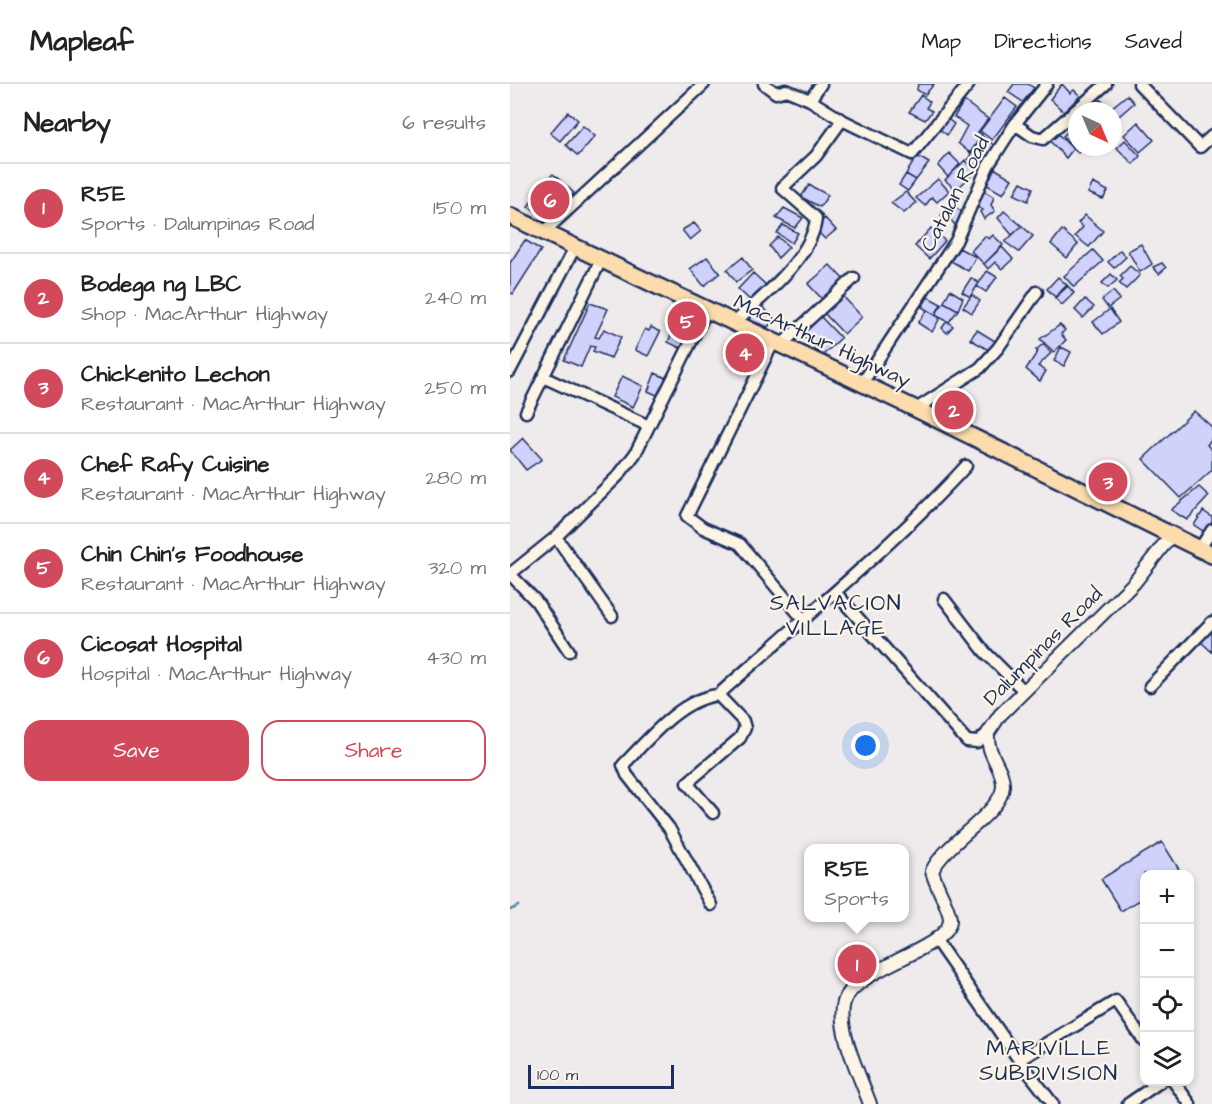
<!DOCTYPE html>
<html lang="en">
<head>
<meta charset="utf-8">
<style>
	:root { --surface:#fff; --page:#f6f6f6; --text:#222; --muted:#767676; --line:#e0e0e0; --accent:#d1495b }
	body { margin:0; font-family:"Architects Daughter",sans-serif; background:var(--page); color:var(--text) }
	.controls { position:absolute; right:18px; bottom:18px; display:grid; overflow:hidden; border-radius:12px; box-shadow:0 3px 9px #0003 }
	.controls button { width:54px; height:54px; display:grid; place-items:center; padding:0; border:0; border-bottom:2px solid var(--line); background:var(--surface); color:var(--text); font:30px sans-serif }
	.compass { position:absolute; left:558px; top:18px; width:54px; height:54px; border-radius:50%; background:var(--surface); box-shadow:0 3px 9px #0003; rotate:136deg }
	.scale { position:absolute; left:18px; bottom:15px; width:146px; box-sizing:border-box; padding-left:6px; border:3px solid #1b2f5e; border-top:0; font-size:16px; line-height:21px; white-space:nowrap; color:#1b2f5e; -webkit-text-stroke:4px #fcf5e5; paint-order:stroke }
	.you { position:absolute; left:356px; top:662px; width:21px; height:21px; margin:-15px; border:4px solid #fff; border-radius:50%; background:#1a73e8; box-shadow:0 0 0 9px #1a73e833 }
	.badge { display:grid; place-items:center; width:39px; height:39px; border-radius:50%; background:var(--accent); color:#fff; font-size:20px; font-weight:700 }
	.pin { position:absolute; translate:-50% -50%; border:3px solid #fff; box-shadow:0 2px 6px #0006 }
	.popup { position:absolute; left:294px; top:760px; width:105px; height:78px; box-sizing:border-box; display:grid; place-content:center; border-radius:12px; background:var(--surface); filter:drop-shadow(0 2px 4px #0005); font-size:20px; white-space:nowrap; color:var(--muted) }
	.popup b { font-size:22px; color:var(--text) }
	.popup::after { content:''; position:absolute; left:50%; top:100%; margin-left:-12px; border:12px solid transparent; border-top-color:var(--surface) }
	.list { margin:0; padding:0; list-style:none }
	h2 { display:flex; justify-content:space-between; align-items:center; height:78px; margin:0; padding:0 24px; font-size:26px }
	h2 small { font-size:20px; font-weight:400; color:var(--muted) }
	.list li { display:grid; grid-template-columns:39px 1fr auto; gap:18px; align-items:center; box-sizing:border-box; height:90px; padding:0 24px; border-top:2px solid var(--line) }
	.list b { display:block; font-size:22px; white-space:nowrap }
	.list p { margin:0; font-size:20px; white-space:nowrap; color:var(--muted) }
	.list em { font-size:20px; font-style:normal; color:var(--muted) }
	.actions { display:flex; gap:12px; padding:18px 24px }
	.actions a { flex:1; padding:14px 0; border:2px solid var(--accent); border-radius:18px; text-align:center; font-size:21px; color:var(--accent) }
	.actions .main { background:var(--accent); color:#fff }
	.icon { flex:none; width:33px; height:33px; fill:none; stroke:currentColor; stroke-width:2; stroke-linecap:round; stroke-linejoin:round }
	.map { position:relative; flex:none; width:702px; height:1020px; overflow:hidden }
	header { display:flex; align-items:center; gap:36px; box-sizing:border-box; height:84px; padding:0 30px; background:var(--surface); border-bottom:2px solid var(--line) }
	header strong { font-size:28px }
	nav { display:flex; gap:33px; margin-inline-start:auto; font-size:21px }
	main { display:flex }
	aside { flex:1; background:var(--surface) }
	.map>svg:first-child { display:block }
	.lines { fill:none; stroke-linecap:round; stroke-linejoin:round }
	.stream { stroke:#558ea5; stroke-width:3 }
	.building { fill:#d0d2fb; stroke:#1b2f5e; stroke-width:1.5 }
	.minor-casing { stroke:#1b2f5e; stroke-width:15 }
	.tertiary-casing { stroke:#1b2f5e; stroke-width:16 }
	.primary-casing { stroke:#1b2f5e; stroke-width:20 }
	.minor { stroke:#fcf5e5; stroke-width:10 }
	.tertiary { stroke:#fcf5e5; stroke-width:12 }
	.primary { stroke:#fcdcac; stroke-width:15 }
	.labels { text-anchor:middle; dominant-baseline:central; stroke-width:4.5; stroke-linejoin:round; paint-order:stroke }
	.street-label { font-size:21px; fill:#1b2f5e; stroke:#fcf5e5 }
	.neighbourhood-label { font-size:22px; letter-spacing:1.5px; fill:#1b2f5e; stroke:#fcf5e5 }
</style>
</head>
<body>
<header>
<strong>Mapleaf</strong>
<nav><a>Map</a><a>Directions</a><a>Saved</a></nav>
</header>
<main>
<aside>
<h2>Nearby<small>6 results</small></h2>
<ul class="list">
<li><span class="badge">1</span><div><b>R5E</b><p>Sports · Dalumpinas Road</p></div><em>150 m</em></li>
<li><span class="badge">2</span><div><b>Bodega ng LBC</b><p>Shop · MacArthur Highway</p></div><em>240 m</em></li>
<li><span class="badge">3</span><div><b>Chickenito Lechon</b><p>Restaurant · MacArthur Highway</p></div><em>250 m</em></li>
<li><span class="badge">4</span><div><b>Chef Rafy Cuisine</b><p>Restaurant · MacArthur Highway</p></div><em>280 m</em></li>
<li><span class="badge">5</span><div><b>Chin Chin's Foodhouse</b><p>Restaurant · MacArthur Highway</p></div><em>320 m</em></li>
<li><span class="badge">6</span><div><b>Cicosat Hospital</b><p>Hospital · MacArthur Highway</p></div><em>430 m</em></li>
</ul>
<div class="actions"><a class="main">Save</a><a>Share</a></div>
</aside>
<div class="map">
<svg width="702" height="1020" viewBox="0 0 702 1020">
	<rect width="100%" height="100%" fill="#efeaec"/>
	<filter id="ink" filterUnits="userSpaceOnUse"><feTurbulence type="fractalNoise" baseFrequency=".0167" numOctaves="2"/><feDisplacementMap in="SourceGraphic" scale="12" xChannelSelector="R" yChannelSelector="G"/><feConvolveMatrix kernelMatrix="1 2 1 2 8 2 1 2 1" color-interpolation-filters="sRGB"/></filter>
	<g filter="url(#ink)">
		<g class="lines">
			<!-- stream -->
			<path class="stream" d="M0,826L9,822"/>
		</g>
		<!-- building -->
		<path class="building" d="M408,0H424L415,11L407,6Z
			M504,0H518L524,4L513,18L498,8Z
			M552,0L560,9L564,6L570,12L554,28L540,15Z
			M411,11L420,18L416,24L422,27L415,36L399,28Z
			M617,11L624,19L609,32L601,24Z
			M495,14L507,23L482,56L470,47Z
			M591,16L600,26L583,27L581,25Z
			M454,17L478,35L468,48L472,51L460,69L448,59L457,42L444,33Z
			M58,28L68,36L50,57L40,49Z
			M435,33L444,40L437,51L428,44Z
			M628,38L644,56L630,68L614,51Z
			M564,41L567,44V63H574L568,69L553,52Z
			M73,42L85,52L68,72L56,61Z
			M548,50L563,65L556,74L540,57Z
			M472,52L485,62L473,87L458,75Z
			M615,56L630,72L623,80L607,64Z
			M439,69L450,80L438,93L428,82Z
			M407,72L419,79L406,96L396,90Z
			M455,76L466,87L446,106L435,96Z
			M484,84L502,95L493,110L477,101Z
			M43,90L64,109L40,134L18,123L30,103Z
			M396,90L406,96L398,107L389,101Z
			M428,95L439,107L427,118L422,113L415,122L406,114Z
			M511,98L523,104L518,117L504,110Z
			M583,99L598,107L593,115L578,109Z
			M299,101L318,111L310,123L291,113Z
			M474,107L484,113L481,121L485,127L474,135L470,128L473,126L467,123Z
			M396,108L406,119L394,129L381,119Z
			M442,120L455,131L446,142L439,134L436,137L431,131Z
			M274,124L293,134L285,144L266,134Z
			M494,127L512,142L502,151L488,134Z
			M575,131L593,147L579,163L565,152L573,143L568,139Z
			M315,134L326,146L315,155L304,144Z
			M184,139L191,147L180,156L172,146Z
			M273,141L288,149L282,159L267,149Z
			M512,142L523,152L509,168L495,158Z
			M421,144L435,157L419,175L405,162Z
			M552,146L568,160L557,174L541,160Z
			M483,151L493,161L474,180L461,167L475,152L479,155Z
			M268,153L279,163L268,174L259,162Z
			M15,156L31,166L3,210L0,208V179Z
			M631,160L642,180L630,188L618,167Z
			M492,163L503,175L492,185L485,178L478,185L474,180Z
			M449,164L466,173L458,187L441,177Z
			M583,166L593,177L564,203L554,192Z
			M610,166L616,173L604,184L598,178Z
			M197,173L210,189L194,202L180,185Z
			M233,173L242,186L226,198L217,186Z
			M652,179L656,184L649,190L643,183Z
			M320,181L335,197L313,216L298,200Z
			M620,182L630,191L616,205L609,199L613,195L610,192Z
			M477,187L487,193L476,208L467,202Z
			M243,189L257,202L242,218L228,205Z
			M601,190L607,196L598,204L592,199Z
			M548,193L557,201L545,213L537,205Z
			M461,194L469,199L460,213L452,208Z
			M558,202L564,209L552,221L545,214Z
			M440,206L453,214L448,226L434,218Z
			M603,207L610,215L598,224L592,216Z
			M331,210L352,233L334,250L312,227Z
			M462,211L470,217L462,229L453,223Z
			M418,213L431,220L425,231L412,223Z
			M575,215L584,223L573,234L565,226Z
			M434,218L448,226L439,238L425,231Z
			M80,219L98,225L85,253L89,254L94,245L111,253L101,274L83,267L85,263L80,262L71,283L54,276Z
			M250,220L264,234L258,243L237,235Z
			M600,225L609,238L593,250L583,238Z
			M417,226L430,234L422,248L408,239Z
			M173,228L187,235L179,252L164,245Z
			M311,233L331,254L312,272L292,251Z
			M437,237L443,242L437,249L432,244Z
			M550,241L555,246L551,250L556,256L544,268L530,255Z
			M141,243L150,248L138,272L125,266L135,245L139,247Z
			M467,246L485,257L480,267L460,255Z
			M162,249L178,257L174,266L158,258Z
			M227,258L256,270L246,292L218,280Z
			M533,260L541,269L528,282L536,287L530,297L516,285L528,267L526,266Z
			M551,263L561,268L554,282L544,277Z
			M145,289L156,294L149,312L138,307Z
			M112,292L133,302L123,323L102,313Z
			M684,327L702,343V354L697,361L702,366V386L671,414L633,375Z
			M13,354L32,375L16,386L0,366Z
			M689,403L699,412L677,436L661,426Z
			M693,427L702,433V440L696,449L684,441Z
			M702,545V568L691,558Z
			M652,758L672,790H634V813L611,827L591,795Z"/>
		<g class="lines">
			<defs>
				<path id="minor" d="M254,0L266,9L276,6L300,16L332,36L402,70L459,0
					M629,0L690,63L702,52
					M300,16L311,0
					M505,40L522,52L533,55L596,0
					M34,148L194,0
					M224,239C251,214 303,173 306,134L272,104L306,72L332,36
					M263,259L177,432L193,444L230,460L293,535
					M270,262L344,194
					M0,287L65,163
					M33,293L139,342
					M351,301L446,157L478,82L505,40L537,0
					M406,325L470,284L488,264L527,208
					M16,328L91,176
					M46,453L102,532
					M690,464L702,446
					M0,490L46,453L108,392L125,370L197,226
					M0,490L26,517L59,567
					M325,508L457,657L467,658L478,649
					M434,515L474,567L514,607
					M640,602L702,538
					M203,729L177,699L230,654L235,644L233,637L208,611
					M201,821L159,744L117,691L113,681C139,655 170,615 208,611C292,535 380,465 456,382
					M425,855L509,976L543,1020
					M509,976L606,917L634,957
					M664,998L680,1020
					M618,1020L650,998"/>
				<path id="tertiary" d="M360,1020C351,994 326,945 334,918C345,883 441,865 440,835C439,822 425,801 422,787C436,757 492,729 493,702C494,684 476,671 478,649L490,631L624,499L662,450"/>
				<path id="primary" d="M0,132L406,325L702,471"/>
			</defs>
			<!-- minor casing -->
			<use href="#minor" class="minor-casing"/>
			<!-- tertiary casing -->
			<use href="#tertiary" class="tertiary-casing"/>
			<!-- primary casing -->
			<use href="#primary" class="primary-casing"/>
			<!-- minor -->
			<use href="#minor" class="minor"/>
			<!-- tertiary -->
			<use href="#tertiary" class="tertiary"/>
			<!-- primary -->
			<use href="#primary" class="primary"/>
		</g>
	</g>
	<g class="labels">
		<!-- street labels -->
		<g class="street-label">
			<text transform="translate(445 110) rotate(-63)">Catalan Road</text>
			<text transform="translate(312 257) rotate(25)">MacArthur Highway</text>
			<text transform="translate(533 562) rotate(-45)">Dalumpinas Road</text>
		</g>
		<!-- neighbourhood labels -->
		<g class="neighbourhood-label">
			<text x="326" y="519">SALVACION<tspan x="326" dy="25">VILLAGE</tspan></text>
			<text x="539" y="964">MARIVILLE<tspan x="539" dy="25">SUBDIVISION</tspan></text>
		</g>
	</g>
</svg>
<div class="controls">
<button>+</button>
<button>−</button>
<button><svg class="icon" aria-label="locate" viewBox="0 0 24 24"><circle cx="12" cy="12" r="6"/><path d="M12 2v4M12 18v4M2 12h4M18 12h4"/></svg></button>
<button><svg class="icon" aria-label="layers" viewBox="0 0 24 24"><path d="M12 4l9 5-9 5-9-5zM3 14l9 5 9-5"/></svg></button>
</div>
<svg class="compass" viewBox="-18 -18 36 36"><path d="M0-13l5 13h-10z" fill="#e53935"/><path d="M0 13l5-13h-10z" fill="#767676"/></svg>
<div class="scale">100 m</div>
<div class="you"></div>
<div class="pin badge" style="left:347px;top:880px">1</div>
<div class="popup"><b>R5E</b>Sports</div>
<div class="pin badge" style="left:444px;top:326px">2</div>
<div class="pin badge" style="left:598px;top:398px">3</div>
<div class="pin badge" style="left:235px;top:269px">4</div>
<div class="pin badge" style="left:177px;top:237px">5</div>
<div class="pin badge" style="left:40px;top:116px">6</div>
</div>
</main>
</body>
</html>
